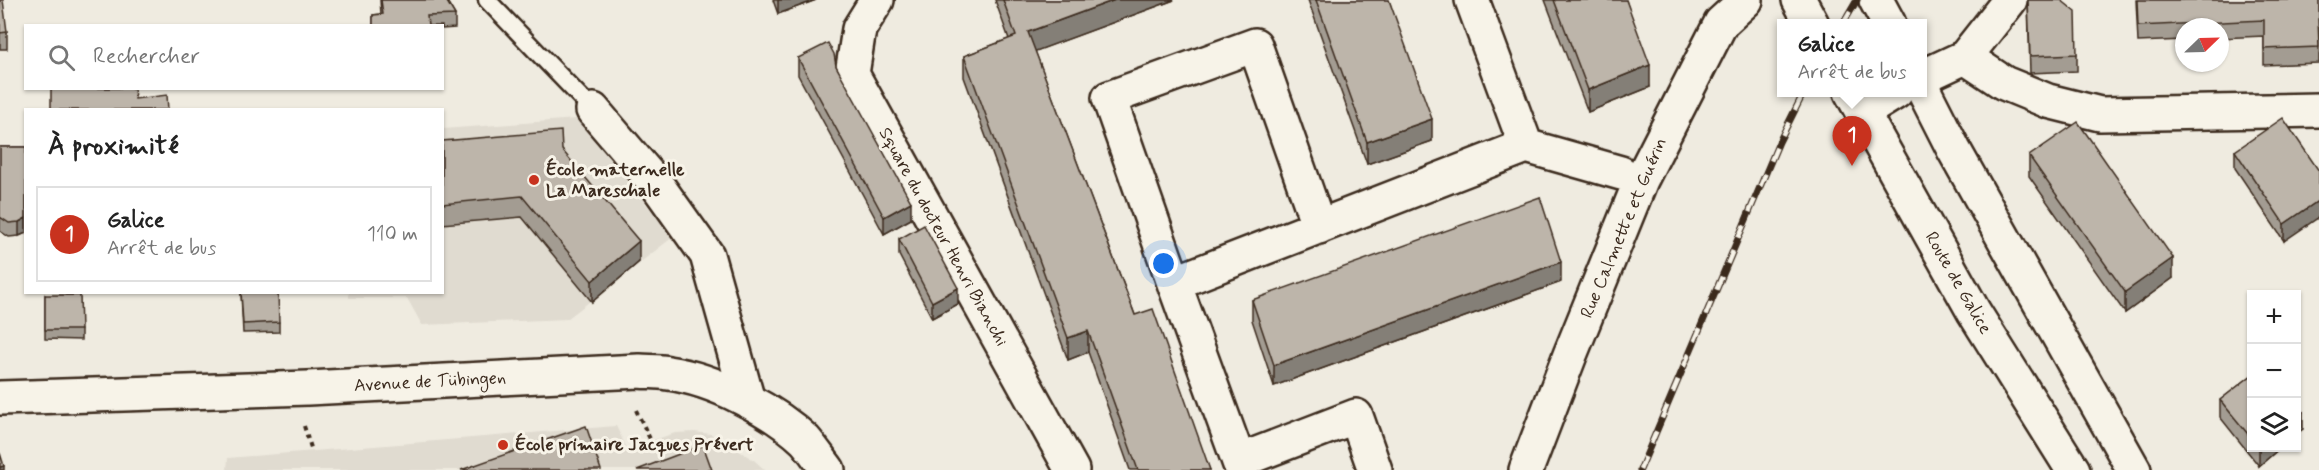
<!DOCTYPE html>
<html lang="fr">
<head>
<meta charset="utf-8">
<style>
	:root { --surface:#fff; --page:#f2f2f2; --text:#222; --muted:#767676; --line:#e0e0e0; --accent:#c8321e }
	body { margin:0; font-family:Mynerve,sans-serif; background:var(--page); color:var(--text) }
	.controls { position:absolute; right:18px; bottom:18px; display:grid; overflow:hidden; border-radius:0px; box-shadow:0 2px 4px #0004 }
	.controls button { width:54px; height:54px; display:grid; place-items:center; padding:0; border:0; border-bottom:2px solid var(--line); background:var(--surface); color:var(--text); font:30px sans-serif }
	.compass { position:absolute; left:2175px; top:18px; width:54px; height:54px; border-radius:50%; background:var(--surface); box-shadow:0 2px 4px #0004; rotate:67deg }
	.you { position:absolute; left:1164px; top:264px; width:21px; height:21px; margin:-15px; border:4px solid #fff; border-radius:50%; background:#1a73e8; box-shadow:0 0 0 9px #1a73e833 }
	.badge { display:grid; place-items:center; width:39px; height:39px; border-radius:50%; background:var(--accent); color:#fff; font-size:20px; font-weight:700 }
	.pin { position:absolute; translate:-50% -50px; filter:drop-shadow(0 2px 3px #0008) }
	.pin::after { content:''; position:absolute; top:32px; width:21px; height:18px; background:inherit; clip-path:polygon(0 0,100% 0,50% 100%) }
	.popup { position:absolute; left:1777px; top:19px; width:150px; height:78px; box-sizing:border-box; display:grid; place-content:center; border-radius:0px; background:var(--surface); filter:drop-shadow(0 2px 4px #0005); font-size:20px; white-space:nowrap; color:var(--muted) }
	.popup b { font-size:22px; color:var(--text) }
	.popup::after { content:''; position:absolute; left:50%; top:100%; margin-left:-12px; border:12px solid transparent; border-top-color:var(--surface) }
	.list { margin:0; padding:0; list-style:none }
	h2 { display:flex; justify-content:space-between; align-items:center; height:78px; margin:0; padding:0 24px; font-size:26px }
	h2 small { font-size:20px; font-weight:400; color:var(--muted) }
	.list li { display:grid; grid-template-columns:39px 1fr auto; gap:18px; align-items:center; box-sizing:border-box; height:96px; margin:0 12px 12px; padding:0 12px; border:2px solid var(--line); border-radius:0px }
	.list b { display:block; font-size:22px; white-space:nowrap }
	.list p { margin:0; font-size:20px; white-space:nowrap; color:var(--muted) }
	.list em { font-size:20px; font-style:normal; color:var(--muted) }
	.icon { flex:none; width:33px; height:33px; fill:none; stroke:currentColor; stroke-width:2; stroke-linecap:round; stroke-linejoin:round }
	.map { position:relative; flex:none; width:2319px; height:470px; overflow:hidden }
	.search { position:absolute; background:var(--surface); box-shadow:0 2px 4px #0004; left:24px; top:24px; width:420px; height:66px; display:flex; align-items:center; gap:15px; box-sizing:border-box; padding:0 21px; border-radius:0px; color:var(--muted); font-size:22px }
	.panel { position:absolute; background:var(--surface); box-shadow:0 2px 4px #0004; left:24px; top:108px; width:420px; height:186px; border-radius:0px }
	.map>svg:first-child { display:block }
	.built { fill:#e0dbd0 }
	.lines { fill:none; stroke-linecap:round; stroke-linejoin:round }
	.lane-casing { stroke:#3b2a1e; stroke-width:21 }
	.street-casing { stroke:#3b2a1e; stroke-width:38 }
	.primary-casing { stroke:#3b2a1e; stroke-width:38 }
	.path { stroke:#3b2a1e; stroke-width:4; stroke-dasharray:4.5 4.5; stroke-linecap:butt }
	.lane { stroke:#f7f3e8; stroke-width:16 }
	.street { stroke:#f7f3e8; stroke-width:33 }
	.primary { stroke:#f7f3e8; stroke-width:33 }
	.rail-casing { stroke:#3b2a1e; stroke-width:7 }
	.rail { stroke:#f7f3e8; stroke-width:4.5; stroke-dasharray:14; stroke-linecap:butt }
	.wall { fill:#a39c92; stroke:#3b2a1e; stroke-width:1.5 }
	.shaded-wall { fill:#847f77; stroke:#3b2a1e; stroke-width:1.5 }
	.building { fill:#bdb5aa; stroke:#3b2a1e; stroke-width:1.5 }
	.poi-dot { fill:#c8321e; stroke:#f7f3e8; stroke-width:2 }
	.labels { text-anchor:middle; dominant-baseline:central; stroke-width:6; stroke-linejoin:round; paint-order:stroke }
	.poi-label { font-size:18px; font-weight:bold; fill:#3b2a1e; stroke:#f7f3e8; text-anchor:start }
	.street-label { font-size:18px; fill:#3b2a1e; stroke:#f7f3e8 }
</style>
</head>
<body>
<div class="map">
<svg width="2319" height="470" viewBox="0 0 2319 470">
	<rect width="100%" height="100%" fill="#efebe0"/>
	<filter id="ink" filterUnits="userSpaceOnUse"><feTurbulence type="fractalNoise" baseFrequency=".0167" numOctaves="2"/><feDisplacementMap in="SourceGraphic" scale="12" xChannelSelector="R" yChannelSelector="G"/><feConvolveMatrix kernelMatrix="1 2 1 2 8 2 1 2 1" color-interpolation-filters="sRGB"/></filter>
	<g filter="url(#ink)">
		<!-- built -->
		<path class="built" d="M576,119L673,237L567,319L422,325L407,298H349V293L442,292L443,129Z
			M616,426L627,449L675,433L695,432L711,434L754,460L765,470H227L228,458Z"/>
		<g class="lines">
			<defs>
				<path id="lane" d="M487,0L593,110"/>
				<path id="street" d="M877,0L859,29L852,74L1072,470
					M1472,0L1526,146
					M1965,57L2004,83L2048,101L2100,114L2319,110
					M1922,77L1965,57L2010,0
					M593,110L657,185L707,255L748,401
					M1862,113L1896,92
					M1174,283L1109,98L1255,45L1319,227
					M0,398L308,388L639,371C649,372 658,371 668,373C713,379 772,409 805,440C813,449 820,460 828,470
					M1239,461L1356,416L1375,470
					M1242,470L1174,283L1526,146L1621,173
					M1526,470L1570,355L1641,180L1721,23L1746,0"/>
				<path id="primary" d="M1799,0L1812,24
					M1876,0L1889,24
					M1922,87L1954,150L2134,470
					M1851,92L1974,312L2073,470"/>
			</defs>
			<!-- lane casing -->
			<use href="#lane" class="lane-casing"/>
			<!-- street casing -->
			<use href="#street" class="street-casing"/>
			<!-- primary casing -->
			<use href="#primary" class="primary-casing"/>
			<!-- path -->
			<path class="path" d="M636,410L651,441
				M304,426L312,451"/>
			<!-- lane -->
			<use href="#lane" class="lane"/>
			<!-- street -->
			<use href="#street" class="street"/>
			<!-- primary -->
			<use href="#primary" class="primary"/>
			<defs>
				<path id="rail" d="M1843,24L1857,0
					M1640,470L1779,142L1804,92"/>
			</defs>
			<!-- rail casing -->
			<use href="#rail" class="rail-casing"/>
			<!-- rail -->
			<use href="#rail" class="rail"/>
		</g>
		<!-- wall -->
		<path class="wall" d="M0,0L7,32V49H0Z
			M380,0H446L455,15V28L442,29V26H373V15L381,14Z
			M773,0H816L778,14Z
			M995,0H1174L1035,51L1135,315L1210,470H1130L1088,352L1068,360L964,77V56L1009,39Z
			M1308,0H1389L1432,141L1367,164Z
			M1545,0H1626L1650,87L1588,112Z
			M2028,0H2061L2077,54V71L2030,73Z
			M2136,0H2319V63L2264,65V36L2220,38V27H2184V40L2138,42Z
			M798,58L836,66L911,219L884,234L798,75Z
			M442,141L562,150L639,262L592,302L522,217L442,224Z
			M0,147H26V233L19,236L9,237L0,231Z
			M2235,151L2319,171L2284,241L2235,168Z
			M2029,156L2173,278L2125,313L2029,176Z
			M899,239L958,304L932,318L899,255Z
			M1561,282L1274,386L1252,320V300Z
			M241,292L279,322V332L243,333Z
			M45,295L81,330V340L45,339Z
			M2252,375V447H2281L2259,466L2220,417V400Z"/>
		<!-- shaded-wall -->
		<path class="shaded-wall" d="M778,0H816L778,14Z
			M1115,0H1174L1028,54V32Z
			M1650,65V87L1588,112V90Z
			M1432,119V141L1367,164V142Z
			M2319,200V217L2284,241V224Z
			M911,202V219L884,234V217Z
			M26,218V233L19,236V222Z
			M639,241V262L592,302V281Z
			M2173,258V278L2125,313V292Z
			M1561,262V282L1274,386V365Z
			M958,288V304L932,318V302Z
			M1088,331V352L1068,360V338Z
			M2303,412V429L2296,434V418Z
			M2261,447H2281L2259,466V449Z
			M4,466V470H0V467Z"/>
		<!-- building -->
		<path class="building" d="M0,0H3L7,32L0,33Z
			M381,0H446L455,15L427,16L428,26H373V15L383,14Z
			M1003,0H1115L1028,32L1135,315L1153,309L1210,470H1138L1088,331L1068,338L964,56L1016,36Z
			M1316,0H1389L1432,119L1367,142Z
			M1554,0H1626L1650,65L1588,90Z
			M2028,0H2061L2076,12L2077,54L2030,56Z
			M2137,0H2319V19H2318L2319,47L2264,49V20L2138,26Z
			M828,43L834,54L836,66L911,202L884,217L798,58Z
			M51,88H134L135,99L167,95L168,110H51Z
			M2283,118L2319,171V200L2284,224L2235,151Z
			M2078,122L2173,258L2125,292L2029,156Z
			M561,131L562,150L639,241L592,281L522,196L442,204V141Z
			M0,147H26V218L19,222L9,223L0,217Z
			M1540,197L1561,262L1274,365L1252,300Z
			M924,225L958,288L932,302L899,239Z
			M241,292H278L279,322L243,324Z
			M45,295H80L81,330H45Z
			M2252,375V439L2220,400Z
			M2296,404L2303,412L2296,418Z
			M586,426L601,470H461Z
			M703,445L712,470H637Z
			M0,453L4,466L0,467Z"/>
	</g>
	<!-- markers -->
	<g class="poi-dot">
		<circle cx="534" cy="180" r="6"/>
		<circle cx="503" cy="445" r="6"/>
	</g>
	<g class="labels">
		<!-- poi labels -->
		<g class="poi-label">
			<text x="546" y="170">École maternelle<tspan x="546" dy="21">La Mareschale</tspan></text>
			<text x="515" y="445">École primaire Jacques Prévert</text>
		</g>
		<!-- street labels -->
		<g class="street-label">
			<text transform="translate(1624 228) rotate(-67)">Rue Calmette et Guérin</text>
			<text transform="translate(943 237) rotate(61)">Square du docteur Henri Bianchi</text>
			<text transform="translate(1958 283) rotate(60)">Route de Galice</text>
			<text transform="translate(430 382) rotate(-3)">Avenue de Tübingen</text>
		</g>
	</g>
</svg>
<div class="controls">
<button>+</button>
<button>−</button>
<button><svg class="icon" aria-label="layers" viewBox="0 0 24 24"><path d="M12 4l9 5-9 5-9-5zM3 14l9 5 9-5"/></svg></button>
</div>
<svg class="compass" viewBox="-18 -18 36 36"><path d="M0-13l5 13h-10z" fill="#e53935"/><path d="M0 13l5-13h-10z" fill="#767676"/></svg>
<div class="you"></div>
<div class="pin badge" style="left:1852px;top:166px">1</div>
<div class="popup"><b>Galice</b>Arrêt de bus</div>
<div class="search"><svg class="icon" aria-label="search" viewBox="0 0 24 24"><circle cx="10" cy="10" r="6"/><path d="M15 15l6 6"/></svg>Rechercher</div>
<section class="panel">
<h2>À proximité<small></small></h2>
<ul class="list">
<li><span class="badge">1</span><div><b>Galice</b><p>Arrêt de bus</p></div><em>110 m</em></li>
</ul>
</section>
</div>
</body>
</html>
